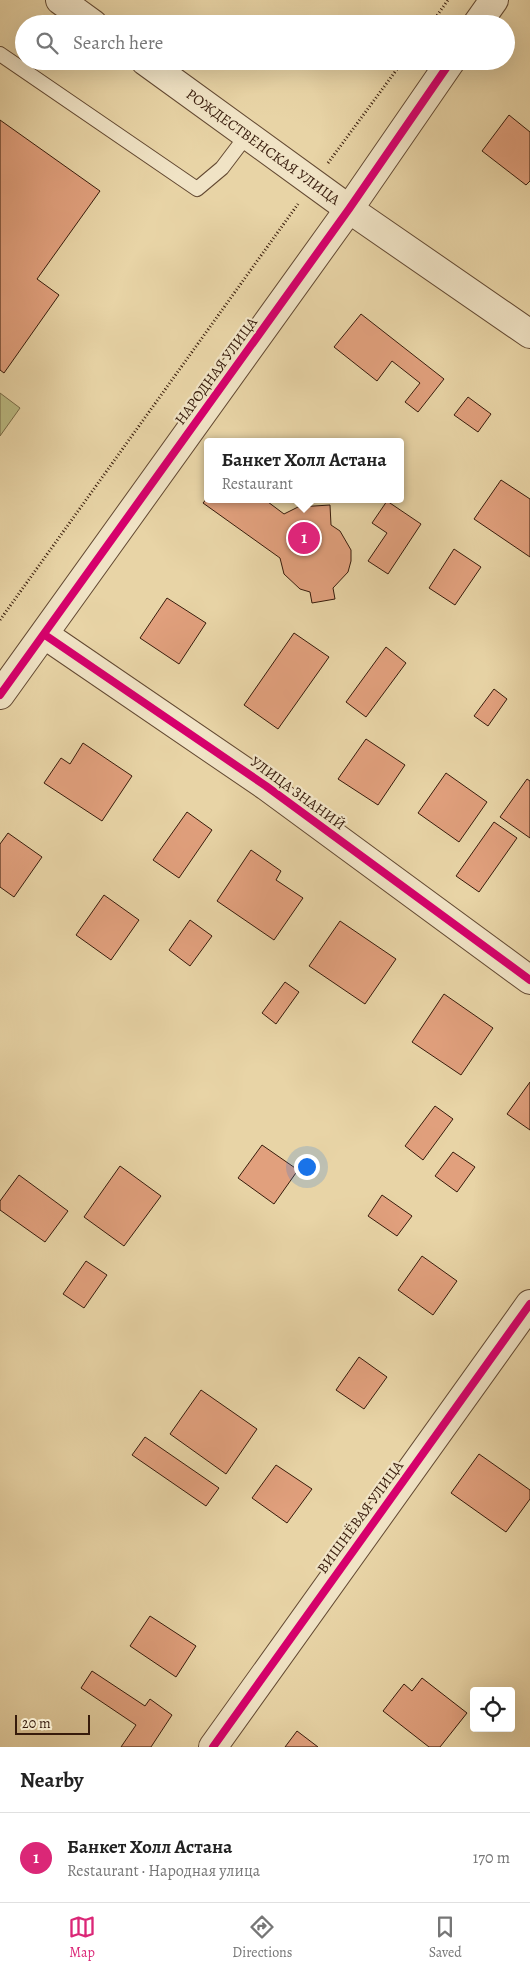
<!DOCTYPE html>
<html lang="en">
<head>
<meta charset="utf-8">
<style>
	:root { --surface:#fff; --page:#f2f2f2; --text:#222; --muted:#767676; --line:#e0e0e0; --accent:#db2777 }
	body { margin:0; font-family:Alegreya,serif; background:var(--page); color:var(--text) }
	.controls { position:absolute; right:15px; bottom:15px; display:grid; overflow:hidden; border-radius:5px; box-shadow:0 5px 20px #0002 }
	.controls button { width:45px; height:45px; display:grid; place-items:center; padding:0; border:0; border-bottom:1px solid var(--line); background:var(--surface); color:var(--text); font:25px sans-serif }
	.scale { position:absolute; left:15px; bottom:12px; width:75px; box-sizing:border-box; padding-left:5px; border:2px solid #371b0b; border-top:0; font-size:14px; line-height:18px; white-space:nowrap; color:#371b0b; -webkit-text-stroke:4px #f0e3c5; paint-order:stroke }
	.you { position:absolute; left:306px; top:1166px; width:18px; height:18px; margin:-12px; border:4px solid #fff; border-radius:50%; background:#1a73e8; box-shadow:0 0 0 8px #1a73e833 }
	.badge { display:grid; place-items:center; width:32px; height:32px; border-radius:50%; background:var(--accent); color:#fff; font-size:16px; font-weight:700 }
	.pin { position:absolute; translate:-50% -50%; border:2px solid #fff; box-shadow:0 1px 5px #0006 }
	.popup { position:absolute; left:204px; top:438px; width:200px; height:65px; box-sizing:border-box; display:grid; place-content:center; border-radius:5px; background:var(--surface); filter:drop-shadow(0 1px 4px #0005); font-size:16px; white-space:nowrap; color:var(--muted) }
	.popup b { font-size:19px; color:var(--text) }
	.popup::after { content:''; position:absolute; left:50%; top:100%; margin-left:-10px; border:10px solid transparent; border-top-color:var(--surface) }
	.list { margin:0; padding:0; list-style:none }
	h2 { display:flex; justify-content:space-between; align-items:center; height:65px; margin:0; padding:0 20px; font-size:21px }
	h2 small { font-size:16px; font-weight:400; color:var(--muted) }
	.list li { display:grid; grid-template-columns:32px 1fr auto; gap:15px; align-items:center; box-sizing:border-box; height:90px; padding:0 20px; border-top:1px solid var(--line) }
	.list b { display:block; font-size:19px; white-space:nowrap }
	.list p { margin:0; font-size:16px; white-space:nowrap; color:var(--muted) }
	.list em { font-size:16px; font-style:normal; color:var(--muted) }
	.icon { flex:none; width:28px; height:28px; fill:none; stroke:currentColor; stroke-width:2; stroke-linecap:round; stroke-linejoin:round }
	.map { position:relative; flex:none; width:530px; height:1747px; overflow:hidden }
	.search { position:absolute; background:var(--surface); box-shadow:0 5px 20px #0002; left:15px; right:15px; top:15px; height:55px; display:flex; align-items:center; gap:12px; box-sizing:border-box; padding:0 18px; border-radius:28px; color:var(--muted); font-size:19px }
	.sheet { height:155px; background:var(--surface) }
	nav { display:flex; justify-content:space-around; align-items:center; box-sizing:border-box; height:70px; border-top:1px solid var(--line); background:var(--surface); font-size:14px; color:var(--muted) }
	nav a { display:grid; justify-items:center; gap:2px }
	nav .on { color:var(--accent) }
	.map>svg:first-child { display:block }
	.green { fill:#bbbb83; stroke:#796b47 }
	.building { fill:#e1a07d; stroke:#371b0b }
	.lines { fill:none; stroke-linecap:round; stroke-linejoin:round }
	.lane-casing { stroke:#634932; stroke-width:16 }
	.street-casing { stroke:#634932; stroke-width:30 }
	.path { stroke:#371b0b; stroke-width:3; stroke-dasharray:1 2.5; stroke-linecap:butt }
	.lane { stroke:#f0e3c5; stroke-width:14 }
	.street { stroke:#f0e3c5; stroke-width:28 }
	.cycleway-casing { stroke:#f0e3c5; stroke-width:11 }
	.cycleway { stroke:#d6006c; stroke-width:8 }
	.labels { text-anchor:middle; dominant-baseline:central; stroke-width:4.5; stroke-linejoin:round; paint-order:stroke }
	.street-label { font-size:15px; fill:#371b0b; stroke:#f0e3c5 }
</style>
</head>
<body>
<div class="map">
<svg width="530" height="1747" viewBox="0 0 530 1747">
	<rect width="100%" height="100%" fill="#e8d4a6"/>
	<filter id="stains"><feTurbulence type="fractalNoise" baseFrequency=".004" numOctaves="4"/><feColorMatrix values="0 0 0 0 .2 0 0 0 0 .09 0 0 0 0 .02 0 0 0 .5 -.17"/></filter>
	<radialGradient id="worn" r=".72"><stop offset=".6" stop-color="#630" stop-opacity="0"/><stop offset="1" stop-color="#630" stop-opacity=".3"/></radialGradient>
	<!-- green -->
	<path class="green" d="M0,393L20,408L0,436Z"/>
	<!-- building -->
	<path class="building" d="M509,115L530,132V181L526,185L482,151Z
		M0,120L100,191L37,279L59,295L4,373L0,370Z
		M361,314L444,379L418,412L405,402L420,383L392,361L377,381L334,347Z
		M468,397L491,414L478,432L454,415Z
		M501,480L530,499V557L474,519Z
		M208,497V499H264L284,514L298,507L330,505L331,525L340,531L351,550V561L348,572L333,588L335,599L312,603L310,592L300,589L284,574L280,558L203,503Z
		M387,501L421,524L388,574L368,561L387,533L372,523Z
		M454,549L481,567L455,605L429,588Z
		M167,598L206,623L179,664L140,638Z
		M294,633L329,657L278,729L244,705Z
		M386,647L406,663L366,717L346,702Z
		M494,689L507,699L488,726L474,716Z
		M366,739L405,765L378,805L338,779Z
		M83,743L132,776L102,821L44,783L61,758L70,764Z
		M446,773L487,802L459,842L418,813Z
		M527,779L530,781V838L500,817Z
		M187,812L212,830L179,878L153,860Z
		M494,822L517,838L479,892L456,876Z
		M8,833L42,857L14,897L0,887V844Z
		M251,850L281,871L276,880L303,898L274,940L217,901Z
		M104,895L139,920L111,960L76,935Z
		M190,920L212,936L190,966L169,950Z
		M340,921L396,959L365,1004L309,966Z
		M285,982L299,992L276,1024L262,1013Z
		M444,994L493,1028L461,1075L412,1042Z
		M530,1082V1130L507,1114Z
		M435,1106L453,1119L423,1160L405,1146Z
		M262,1145L298,1170L274,1204L238,1178Z
		M453,1152L475,1167L457,1192L435,1176Z
		M120,1166L161,1196L124,1246L84,1217Z
		M19,1175L68,1211L45,1242L0,1210V1201Z
		M382,1195L412,1216L397,1236L368,1216Z
		M422,1256L457,1281L433,1315L398,1290Z
		M86,1261L107,1275L84,1308L63,1294Z
		M359,1357L387,1377L364,1409L336,1390Z
		M201,1390L257,1429L226,1474L170,1434Z
		M145,1437L219,1488L206,1506L132,1455Z
		M479,1454L530,1490V1499L506,1532L451,1493Z
		M276,1465L312,1489L287,1523L252,1498Z
		M150,1616L196,1646L176,1677L130,1646Z
		M92,1671L145,1706L150,1699L172,1715L151,1747H121L136,1725L81,1688Z
		M422,1678L467,1713L440,1747H429L383,1711L404,1684L412,1691Z
		M297,1731L318,1747H285Z"/>
	<g class="lines">
		<defs>
			<path id="lane" d="M0,54L197,189L222,168L247,135"/>
			<g id="street">
				<path d="M60,0L93,24"/>
				<path d="M477,24L494,0"/>
				<path id="s1" d="M145,61L349,209L530,334"/>
				<path d="M45,635L266,786L530,980"/>
				<path d="M0,695L349,209L451,61"/>
				<path d="M213,1747L530,1304"/>
			</g>
		</defs>
		<!-- lane casing -->
		<use href="#lane" class="lane-casing"/>
		<!-- street casing -->
		<use href="#street" class="street-casing"/>
		<!-- path -->
		<path class="path" d="M431,24L448,0
			M328,163L403,61
			M0,620L298,204"/>
		<!-- lane -->
		<use href="#lane" class="lane"/>
		<!-- street -->
		<use href="#street" class="street"/>
		<defs>
			<path id="cycleway" d="M45,635L266,786L530,980
				M0,695L349,209L451,61
				M213,1747L530,1304"/>
		</defs>
		<!-- cycleway casing -->
		<use href="#cycleway" class="cycleway-casing"/>
		<!-- cycleway -->
		<use href="#cycleway" class="cycleway"/>
	</g>
	<g class="labels">
		<!-- street labels -->
		<g class="street-label">
			<text stroke="none"><textPath href="#s1" startOffset="146">РОЖДЕСТВЕНСКАЯ УЛИЦА</textPath></text>
			<text transform="translate(216 371) rotate(-54)">НАРОДНАЯ УЛИЦА</text>
			<text transform="translate(298 793) rotate(36)">УЛИЦА ЗНАНИЙ</text>
			<text transform="translate(360 1517) rotate(-54)">ВИШНЁВАЯ УЛИЦА</text>
		</g>
	</g>
	<rect width="100%" height="100%" filter="url(#stains)"/>
	<rect width="100%" height="100%" fill="url(#worn)"/>
</svg>
<div class="controls">
<button><svg class="icon" aria-label="locate" viewBox="0 0 24 24"><circle cx="12" cy="12" r="6"/><path d="M12 2v4M12 18v4M2 12h4M18 12h4"/></svg></button>
</div>
<div class="scale">20 m</div>
<div class="you"></div>
<div class="pin badge" style="left:304px;top:538px">1</div>
<div class="popup"><b>Банкет Холл Астана</b>Restaurant</div>
<div class="search"><svg class="icon" aria-label="search" viewBox="0 0 24 24"><circle cx="10" cy="10" r="6"/><path d="M15 15l6 6"/></svg>Search here</div>
</div>
<section class="sheet">
<h2>Nearby<small></small></h2>
<ul class="list">
<li><span class="badge">1</span><div><b>Банкет Холл Астана</b><p>Restaurant · Народная улица</p></div><em>170 m</em></li>
</ul>
</section>
<nav>
<a class="on"><svg class="icon" aria-label="map" viewBox="0 0 24 24"><path d="M3 6l6-2 6 2 6-2v14l-6 2-6-2-6 2zM9 4v14M15 6v14"/></svg>Map</a>
<a><svg class="icon" aria-label="directions" viewBox="0 0 24 24"><path d="M12 3l9 9-9 9-9-9zM9 14v-3h6M13 9l2 2-2 2"/></svg>Directions</a>
<a><svg class="icon" aria-label="saved" viewBox="0 0 24 24"><path d="M7 4h10v16l-5-4-5 4z"/></svg>Saved</a>
</nav>
</body>
</html>
